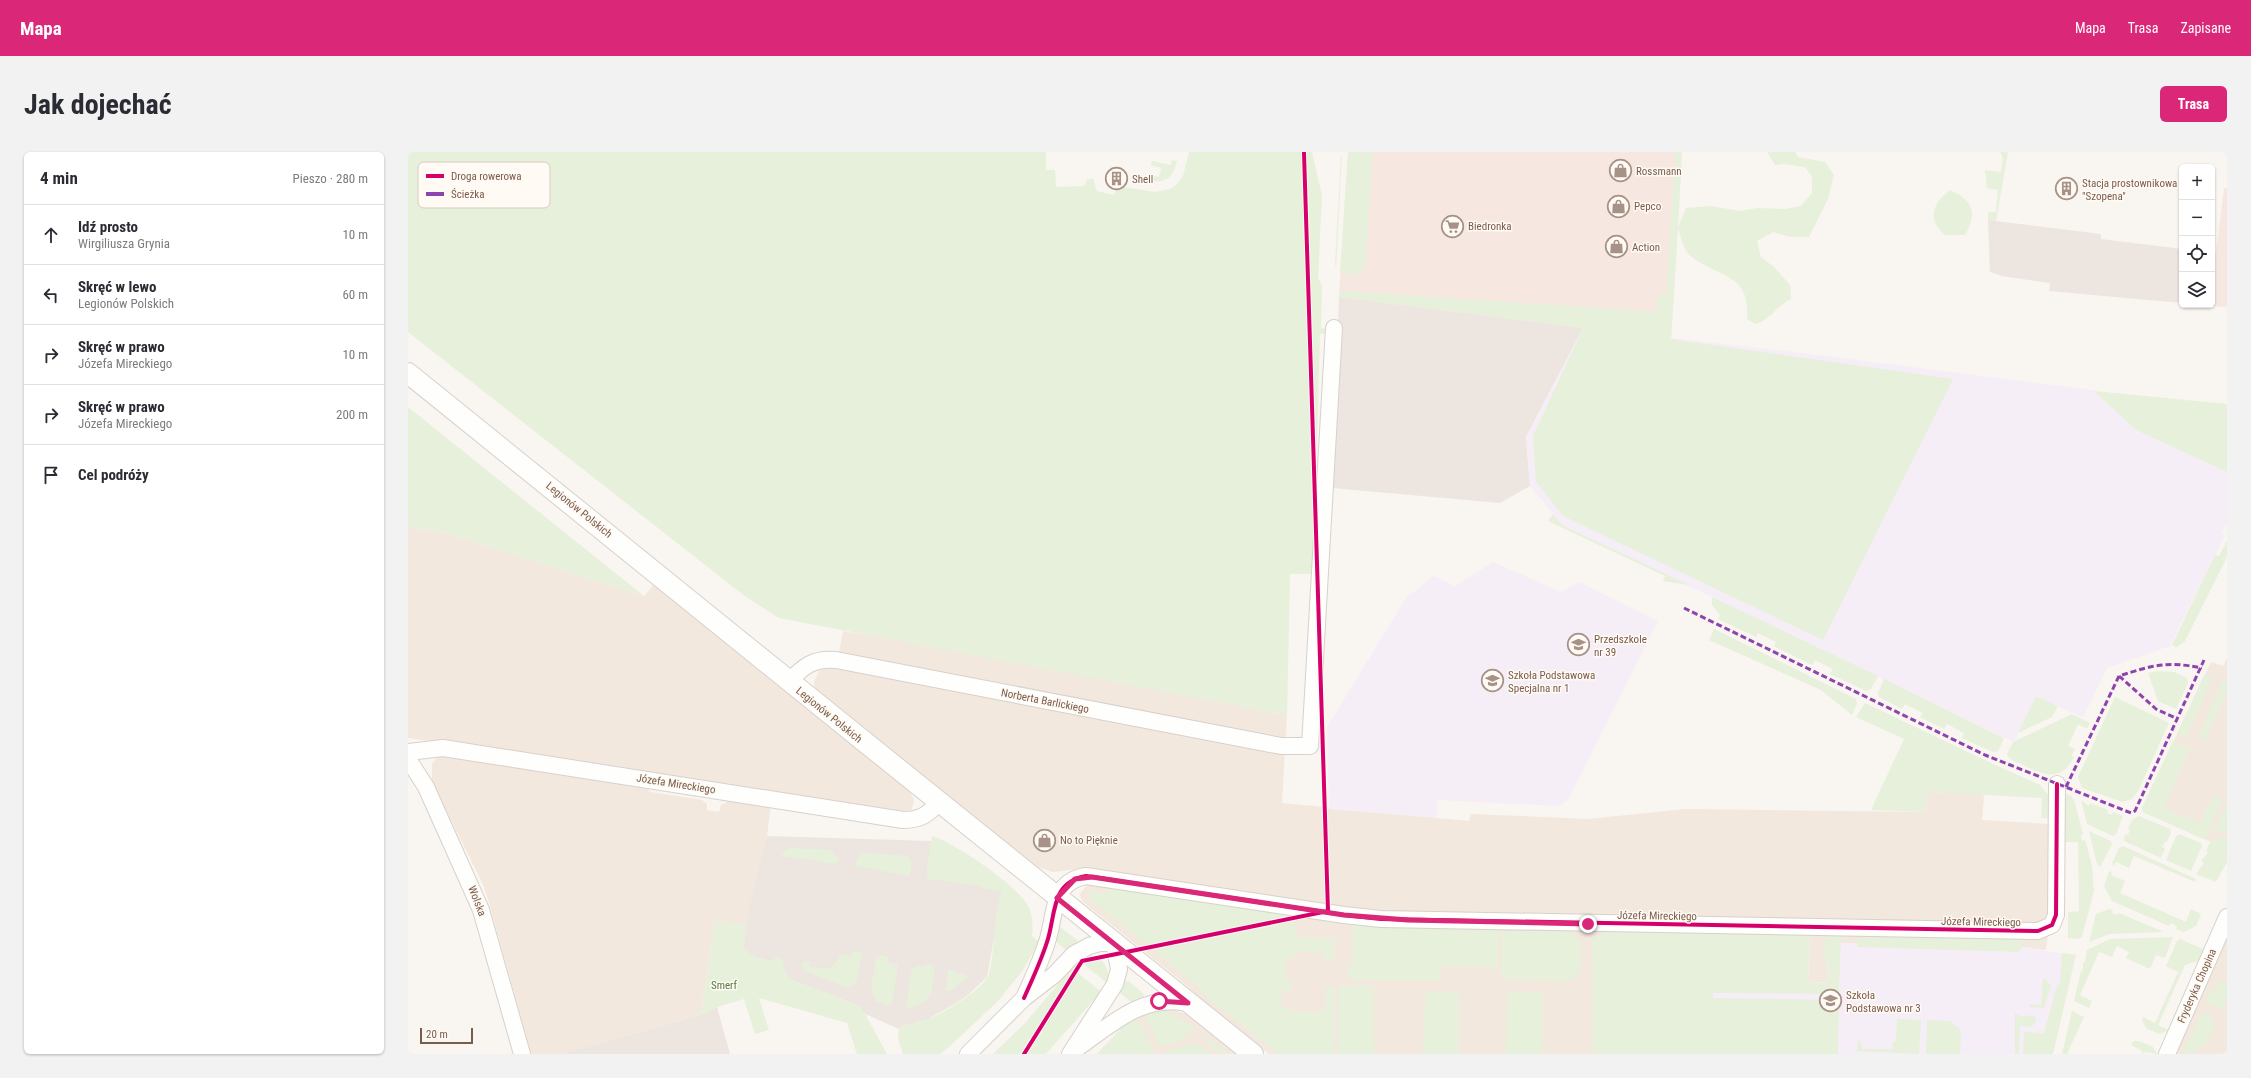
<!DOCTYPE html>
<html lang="pl">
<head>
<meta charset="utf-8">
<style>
	:root { --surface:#fff; --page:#f2f2f3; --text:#2b2b33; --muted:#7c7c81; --line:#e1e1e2; --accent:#db2777 }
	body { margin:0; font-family:"Roboto Condensed",sans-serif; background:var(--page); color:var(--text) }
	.controls { position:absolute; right:12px; top:12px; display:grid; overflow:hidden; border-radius:6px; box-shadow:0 1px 3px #0004 }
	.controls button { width:36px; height:36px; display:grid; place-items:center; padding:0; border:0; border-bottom:1px solid var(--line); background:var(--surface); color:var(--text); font:20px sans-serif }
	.scale { position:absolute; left:12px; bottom:10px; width:53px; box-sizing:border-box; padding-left:4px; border:2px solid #7a5c4d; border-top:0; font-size:11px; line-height:14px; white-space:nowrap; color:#7a5c4d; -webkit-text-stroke:3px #fffaf3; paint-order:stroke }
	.stop { position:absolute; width:12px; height:12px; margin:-9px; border:3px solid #db2777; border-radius:50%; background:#fff }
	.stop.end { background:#db2777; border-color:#fff; box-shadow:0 1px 4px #0008 }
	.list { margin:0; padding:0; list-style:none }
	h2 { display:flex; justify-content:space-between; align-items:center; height:52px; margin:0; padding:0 16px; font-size:17px }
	h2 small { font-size:13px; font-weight:400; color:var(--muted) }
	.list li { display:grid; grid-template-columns:26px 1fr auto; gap:12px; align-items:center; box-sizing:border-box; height:60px; padding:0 16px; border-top:1px solid var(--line) }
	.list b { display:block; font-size:15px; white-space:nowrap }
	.list p { margin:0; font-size:13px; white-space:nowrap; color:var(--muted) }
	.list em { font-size:13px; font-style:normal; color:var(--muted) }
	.icon { flex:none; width:22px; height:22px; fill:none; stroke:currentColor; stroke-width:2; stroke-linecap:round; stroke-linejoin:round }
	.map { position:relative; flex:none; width:1819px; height:902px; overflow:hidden; border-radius:6px }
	header { display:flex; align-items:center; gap:24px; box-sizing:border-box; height:56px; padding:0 20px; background:var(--accent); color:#fff }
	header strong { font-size:19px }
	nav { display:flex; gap:22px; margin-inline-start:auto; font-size:14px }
	.intro { display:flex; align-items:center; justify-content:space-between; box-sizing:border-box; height:96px; padding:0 24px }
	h1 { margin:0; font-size:28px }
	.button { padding:10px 18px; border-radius:6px; background:var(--accent); color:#fff; font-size:14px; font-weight:700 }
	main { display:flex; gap:24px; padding:0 24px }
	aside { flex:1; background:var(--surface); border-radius:6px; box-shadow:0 1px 3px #0004 }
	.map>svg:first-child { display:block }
	.residential { fill:#f2e8de }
	.commercial { fill:#f6e8e1 }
	.industrial { fill:#ede5e0 }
	.education { fill:#f6eef6 }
	.green { fill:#e7f0db }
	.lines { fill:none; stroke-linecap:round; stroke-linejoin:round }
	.minor-casing { stroke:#d7d1cb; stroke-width:18 }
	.tertiary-casing { stroke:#d7d1cb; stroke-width:22 }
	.minor { stroke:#fefefd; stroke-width:16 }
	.tertiary { stroke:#fefefd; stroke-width:20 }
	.quiet { stroke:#8e44ad; stroke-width:3; stroke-dasharray:6 3; stroke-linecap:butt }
	.cycleway-casing { stroke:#fffaf3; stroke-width:6 }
	.cycleway { stroke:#d6006c; stroke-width:4 }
	.route { stroke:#db2777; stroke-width:5 }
	.labels { text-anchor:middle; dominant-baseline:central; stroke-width:3; stroke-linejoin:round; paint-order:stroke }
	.poi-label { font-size:11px; fill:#7a5c4d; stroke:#fffaf3; text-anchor:start }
	.street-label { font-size:11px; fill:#7a5c4d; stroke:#fffaf3 }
	.park-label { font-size:11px; fill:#537a41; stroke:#fffaf3 }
	.key { fill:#fffaf3; stroke:#d7cbc1; stroke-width:1 }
	.key-label { font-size:11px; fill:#7a5c4d }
</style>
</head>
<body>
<header>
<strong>Mapa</strong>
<nav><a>Mapa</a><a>Trasa</a><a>Zapisane</a></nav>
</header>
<div class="intro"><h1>Jak dojechać</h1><a class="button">Trasa</a></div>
<main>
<aside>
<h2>4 min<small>Pieszo · 280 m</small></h2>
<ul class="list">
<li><svg class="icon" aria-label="ahead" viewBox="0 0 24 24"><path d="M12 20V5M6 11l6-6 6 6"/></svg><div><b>Idź prosto</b><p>Wirgiliusza Grynia</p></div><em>10 m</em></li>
<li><svg class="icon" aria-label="left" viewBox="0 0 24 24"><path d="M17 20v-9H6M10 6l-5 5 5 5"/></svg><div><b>Skręć w lewo</b><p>Legionów Polskich</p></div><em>60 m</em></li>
<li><svg class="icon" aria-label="right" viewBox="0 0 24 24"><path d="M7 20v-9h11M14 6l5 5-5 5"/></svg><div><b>Skręć w prawo</b><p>Józefa Mireckiego</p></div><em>10 m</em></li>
<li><svg class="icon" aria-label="right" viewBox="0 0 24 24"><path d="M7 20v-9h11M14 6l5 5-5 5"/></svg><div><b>Skręć w prawo</b><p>Józefa Mireckiego</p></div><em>200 m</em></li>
<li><svg class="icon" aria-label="arrive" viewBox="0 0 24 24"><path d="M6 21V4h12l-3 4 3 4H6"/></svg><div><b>Cel podróży</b></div></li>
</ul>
</aside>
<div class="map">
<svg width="1819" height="902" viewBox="0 0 1819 902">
	<rect width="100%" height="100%" fill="#f9f5f0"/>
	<!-- residential -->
	<path class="residential" d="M0,375L38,381L236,444L247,431L502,640L506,648L504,657L500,661L0,586Z
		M435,479L515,492L879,563L874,651L1061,669L1063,662L1180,667L1278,657L1517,660L1518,640L1576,642L1574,668L1642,672L1644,755L1638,798L1614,795L1420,791V831L1400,830L1402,790L1193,902H861L798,852L777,832L674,749L672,742L677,735L683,733L699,735L702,720L679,716L645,720L626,714L407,537L406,530L411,519L418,516H428Z
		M1819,506V697L1735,660L1734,656L1803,510L1815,514Z
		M31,603L233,632L243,640L294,648L299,652V658L311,660L313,653L322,648L363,652L359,684L345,736L339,774L307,769L293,863L154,902H123L80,747L74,730L24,630V612Z
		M1819,785V902H1768Z
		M761,856L781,863L830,902H689L724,865Z"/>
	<!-- commercial -->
	<path class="commercial" d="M940,0H1274L1263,187L931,145Z
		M1816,36H1819V155L1791,153H1804V100H1808Z"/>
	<!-- industrial -->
	<path class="industrial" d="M1580,68L1693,82V87L1774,97V151L1641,139L1642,131L1594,124L1582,120Z
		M931,145L1175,176L1118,285L1122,334L1092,351L924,336Z
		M359,684L523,689L555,707L594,740L579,825L560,843L545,853L520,867L495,874L491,877L457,862L451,854L384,828L366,810L343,804L335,796L345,736Z
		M309,855L322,902H154L293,863Z"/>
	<!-- education -->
	<path class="education" d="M1175,176L1386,200L1686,238L1728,278L1819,320V371L1814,381L1817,383L1762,494L1699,516L1675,566L1628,544L1606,590L1154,373L1122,334L1118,285Z
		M1085,410L1153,440L1171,430L1250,469L1160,648L1151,654L1029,648V666L921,657L919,575L998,446L1026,424L1047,434Z
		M1195,785L1401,830H1419L1420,791L1614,795L1662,803L1641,902H1193Z"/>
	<!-- green -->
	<path class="green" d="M0,0H638V18H647L648,35L676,34L679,28L685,26L689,39L706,43L709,34L747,40L762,37L768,33L775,24L781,0H904L914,44L910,126L914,134L913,176L917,177L920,182H912L905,422H882L879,563L371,466L338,445L0,180Z
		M940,0H965L957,114C952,124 942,126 932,120Z
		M1267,0H1274L1270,75L1278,56L1303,54L1332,59L1349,56L1377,57L1393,54L1404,41V25L1397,15L1376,12L1367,13L1359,0H1387L1390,5L1417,10L1426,23L1420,47L1401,85H1383L1365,80L1349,89L1353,105L1367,116L1382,133L1383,147C1368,154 1363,168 1347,172L1339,167C1343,121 1311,126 1284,105C1274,98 1274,86 1270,76L1263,187L1545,227L1415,488L1155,364L1128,330L1125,284L1175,176L931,145V141L939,139L1249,160L1250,142L1258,143Z
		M1592,0H1600L1588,69L1580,68V60H1588L1590,38L1579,36L1577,18L1593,20L1595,6Z
		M933,4H934L928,116L927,111Z
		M764,8L769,9C765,26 757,32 739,28L741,23L751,25L753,16L743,13L744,9L763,13Z
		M1542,38C1565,48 1570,62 1557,83H1537C1518,67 1525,51 1542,38Z
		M1686,239L1819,252V320L1728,278Z
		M0,255L236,444L38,381L0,375Z
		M1145,362L1154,373L1281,433L1255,429L1257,424L1140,369Z
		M1819,389V405L1777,489L1769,495L1764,493L1807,403L1811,404Z
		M1304,445L1470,524L1463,537L1458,539L1422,522L1425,517L1407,508L1404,513L1366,494L1368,490L1350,481L1348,485L1310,467L1312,463L1304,453Z
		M1306,477L1448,547L1449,552L1444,563L1413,538L1301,488Z
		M1748,519L1766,520L1779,526L1780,531L1768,557L1750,549L1740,521Z
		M1800,522L1804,526L1778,586L1769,582L1796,523Z
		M1476,527L1596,586L1590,599L1585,600L1554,586L1556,581L1539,572L1536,577L1512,565L1515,561L1497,552L1494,557L1471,545L1470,541Z
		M1815,528L1819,530V539L1797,588L1790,585Z
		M1628,544L1650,554L1644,565L1610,581Z
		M1707,545L1761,571L1730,639L1724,647L1715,650L1674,636L1670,625Z
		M1457,551L1583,611L1632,633L1641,644L1642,667L1633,666L1634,646L1519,640L1517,660L1463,658L1496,587L1448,565Z
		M1664,562L1682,571L1679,577L1670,572L1660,594L1667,597L1663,604L1666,605C1650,637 1626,617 1602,607L1599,602L1605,590Z
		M1765,589L1782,596L1756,656L1792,671L1805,643L1814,649L1798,686L1795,687L1735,660L1734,656Z
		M1653,640L1663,644L1666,648L1675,682L1673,683L1674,689L1677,688L1684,713L1686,739L1674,785L1670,787L1660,786V760L1671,759L1670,690H1656Z
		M1673,648L1681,654L1682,651L1700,658L1699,661L1704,663L1705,660L1715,664L1708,682L1705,684L1679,672Z
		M1819,651V680H1806Z
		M1731,664L1762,677L1763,681L1759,690H1757L1754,695L1757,696L1753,706L1716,689L1717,682L1720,683L1722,678L1720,677L1724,668Z
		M1681,679L1703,689L1704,692L1692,715L1689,712Z
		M1771,682L1793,691L1794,694L1783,719L1758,708L1768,684Z
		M524,684C547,691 609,733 620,754C625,763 625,774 624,784L631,790L615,818L590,849L541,895L532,902H495L490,887L491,877C499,871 510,871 520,867C534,862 576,837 581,822C588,796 584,766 594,740L573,736V734L520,727L518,724Z
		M1819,685V710L1808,730L1788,722L1796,711L1793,709L1800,700L1798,699L1803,688Z
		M1715,694L1788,727L1787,730L1726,704L1721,716L1708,710L1706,714L1704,711L1711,696Z
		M383,696L423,698L431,707L427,712L374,704L377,698Z
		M452,700L500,704L504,710L501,724L447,714Z
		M1704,719L1703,723L1717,729L1712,741L1778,770L1783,757L1793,762L1788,774L1776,780L1768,777L1769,774L1763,771L1761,774L1704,749L1696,734L1701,720Z
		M699,736L880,763L884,765L890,786H927L926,807H916L915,800H888L887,806H878L877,828H884V838L873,839L874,856H883V860H917L918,835L927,836L926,902H871L800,846L784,829L680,745L683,740L698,742Z
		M1701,757L1705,758L1704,761L1709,763L1711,761L1756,780L1701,782L1681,790L1688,762Z
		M307,769L339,774L335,796L343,804L365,810L367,805L374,806L378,821L384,828L451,854L457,862L479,902H449L439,871L351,846L361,878L347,882L336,847L309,855L293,863Z
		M944,772L1091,778L1089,815L1033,814L1032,828H940V813H945Z
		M652,775L669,788V791L658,798L647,789Z
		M1094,779H1157L1165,781L1172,789C1173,805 1177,826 1158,829L1093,827Z
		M1198,780L1402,783L1400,830L1419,831L1420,812L1416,811L1418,783L1433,784L1431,840L1429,842L1305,841V846L1428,848L1431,851L1430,902H1185L1184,790L1189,784Z
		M1449,784L1609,787L1613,788L1614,795L1611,800L1449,795Z
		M1765,785L1757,806L1748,803L1742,817L1718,806L1721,800L1709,794L1704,805L1691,800L1672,843L1684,849L1681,856L1666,849L1673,819H1675V810H1677L1679,798L1702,787Z
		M1772,787L1797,798L1790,809L1777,813L1750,873L1761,878L1752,882L1739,877L1734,869L1735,865L1747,871L1770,820L1758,814L1769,789Z
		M444,799L451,800L454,803L449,830L442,835H437L397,819L393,814L396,809L401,810V815L422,816L430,808L431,802L443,805Z
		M1654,801L1668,803L1645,902H1615L1616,880L1636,881L1649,833L1652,832Z
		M472,803L480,805V810L490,813L484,851L478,854L468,849L463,835L468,806Z
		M681,803C696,806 703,817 699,831L670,808Z
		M518,812L527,813C524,837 528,851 499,856L498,853L504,816L507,817L508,814L517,815Z
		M664,816L693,840L638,902H585L616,872Z
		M540,817L561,824L543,839H538Z
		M1635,827H1638L1643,834L1636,856L1622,855V852L1633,853Z
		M1819,827V846L1814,857L1798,850L1802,840H1805L1810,829L1817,832Z
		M717,829H720L736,842V845L723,850L711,840Z
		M931,834H966V902H930Z
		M1020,840H1048L1051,842V902H1015L1017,845Z
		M1102,840L1135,841L1134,902H1098L1099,842Z
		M752,856L786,875C779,884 762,898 751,892L735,860Z
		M1664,859L1676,865L1659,902H1654Z
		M1793,860L1804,865C1812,882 1791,902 1775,902Z
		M1607,861L1614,865L1622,863L1628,866L1627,872L1621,875L1612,874L1611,902H1607Z
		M724,865L732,872L746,900L745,902H689Z
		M1489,867L1513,868L1511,902L1449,899L1450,889H1453L1454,897H1485V889H1488Z
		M1519,868L1543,869L1546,873L1553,878L1552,902H1518Z
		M796,883L820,902C811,902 797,893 796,883Z
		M1726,889H1731L1745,895L1749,902L1738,900L1733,902L1734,899L1723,893Z
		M789,893L803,902H756L775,894Z"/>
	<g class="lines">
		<defs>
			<path id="minor" d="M381,530C395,514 406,506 428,508L873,594H902L926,176
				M0,600L35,596L495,668C512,668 520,663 531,650
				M0,607L18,635L73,758L114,902
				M616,846C624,828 633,809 639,790C648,764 642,730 678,724L936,763L973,767L1630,779L1644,773L1648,763L1649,632
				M668,897C703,873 735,841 780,851
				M560,902L616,846L646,823L666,802L681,794L692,791H706L711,817L707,832L662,902
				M1759,902L1819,765"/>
			<path id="tertiary" d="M0,221C282,447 562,677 845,902"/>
		</defs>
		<!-- minor casing -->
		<use href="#minor" class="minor-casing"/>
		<!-- tertiary casing -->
		<use href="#tertiary" class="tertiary-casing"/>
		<!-- minor -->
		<use href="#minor" class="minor"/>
		<!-- tertiary -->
		<use href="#tertiary" class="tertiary"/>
		<!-- quiet -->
		<path class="quiet" d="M1276,456L1577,603L1723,661L1727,659L1796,508
			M1711,524L1748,557L1770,567
			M1658,635L1711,524C1746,513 1758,509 1794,516"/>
		<defs>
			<path id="cycleway" d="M616,846C624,828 633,809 639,790C648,764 642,730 678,724L936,763L973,767L1630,779L1644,773L1648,763L1649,632
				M616,902L674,809L920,759L896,1"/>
		</defs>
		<!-- cycleway casing -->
		<use href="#cycleway" class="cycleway-casing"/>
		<!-- cycleway -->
		<use href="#cycleway" class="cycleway"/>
	</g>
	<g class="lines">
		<!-- route -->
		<path class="route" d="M751,849L780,851L649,746L667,727L684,725L936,763L1000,768L1180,772"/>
	</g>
	<!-- icons -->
	<defs>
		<symbol id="shop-ring" viewBox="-11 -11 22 22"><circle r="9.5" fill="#fffaf3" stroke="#a69286" stroke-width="1.5"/><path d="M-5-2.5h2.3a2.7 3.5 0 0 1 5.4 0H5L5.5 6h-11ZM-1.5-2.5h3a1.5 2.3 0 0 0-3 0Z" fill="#a69286"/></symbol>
		<symbol id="building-ring" viewBox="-11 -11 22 22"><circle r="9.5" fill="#fffaf3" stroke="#a69286" stroke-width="1.5"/><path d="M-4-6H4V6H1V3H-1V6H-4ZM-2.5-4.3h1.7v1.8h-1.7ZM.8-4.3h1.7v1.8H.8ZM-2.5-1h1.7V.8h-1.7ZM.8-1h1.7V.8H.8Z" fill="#a69286"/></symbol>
		<symbol id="supermarket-ring" viewBox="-11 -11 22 22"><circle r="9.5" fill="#fffaf3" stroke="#a69286" stroke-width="1.5"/><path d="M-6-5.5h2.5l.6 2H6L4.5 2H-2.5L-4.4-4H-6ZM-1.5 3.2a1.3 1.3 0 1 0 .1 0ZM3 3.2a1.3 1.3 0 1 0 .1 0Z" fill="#a69286"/></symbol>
		<symbol id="school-ring" viewBox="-11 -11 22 22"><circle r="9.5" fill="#fffaf3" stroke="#a69286" stroke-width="1.5"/><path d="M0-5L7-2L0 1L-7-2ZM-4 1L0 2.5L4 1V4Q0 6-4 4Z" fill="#a69286"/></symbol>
	</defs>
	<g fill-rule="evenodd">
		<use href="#shop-ring" x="1200" y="6" width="25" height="25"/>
		<use href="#building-ring" x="696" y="14" width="25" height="25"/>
		<use href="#building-ring" x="1646" y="24" width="25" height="25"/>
		<use href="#shop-ring" x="1198" y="42" width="25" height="25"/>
		<use href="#supermarket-ring" x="1032" y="62" width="25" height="25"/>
		<use href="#shop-ring" x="1196" y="82" width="25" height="25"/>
		<use href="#school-ring" x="1158" y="480" width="25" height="25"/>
		<use href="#school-ring" x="1072" y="516" width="25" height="25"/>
		<use href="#shop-ring" x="624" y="676" width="25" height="25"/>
		<use href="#school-ring" x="1410" y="836" width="25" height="25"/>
	</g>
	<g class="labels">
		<!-- poi labels -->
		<g class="poi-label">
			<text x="1228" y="19">Rossmann</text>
			<text x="724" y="27">Shell</text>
			<text x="1674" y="31">Stacja prostownikowa<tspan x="1674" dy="13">"Szopena"</tspan></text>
			<text x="1226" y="54">Pepco</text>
			<text x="1060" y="74">Biedronka</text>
			<text x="1224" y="95">Action</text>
			<text x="1186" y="487">Przedszkole<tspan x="1186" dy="13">nr 39</tspan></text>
			<text x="1100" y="523">Szkoła Podstawowa<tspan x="1100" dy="13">Specjalna nr 1</tspan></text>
			<text x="652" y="688">No to Pięknie</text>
			<text x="1438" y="843">Szkoła<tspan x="1438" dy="13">Podstawowa nr 3</tspan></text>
		</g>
		<!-- street labels -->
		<g class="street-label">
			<text transform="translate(171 358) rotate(39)">Legionów Polskich</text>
			<text transform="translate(637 549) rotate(11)">Norberta Barlickiego</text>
			<text transform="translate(421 563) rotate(39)">Legionów Polskich</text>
			<text transform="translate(268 632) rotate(9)">Józefa Mireckiego</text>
			<text transform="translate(69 749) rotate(69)">Wolska</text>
			<text transform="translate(1249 764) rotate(1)">Józefa Mireckiego</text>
			<text transform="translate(1573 770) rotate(1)">Józefa Mireckiego</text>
			<text transform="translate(1789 834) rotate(-66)">Fryderyka Chopina</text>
		</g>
		<!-- park labels -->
		<g class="park-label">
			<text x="316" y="833">Smerf</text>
		</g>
	</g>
	<!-- legend -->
	<rect x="10" y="10" width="132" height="46" rx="6" class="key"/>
	<rect x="18" y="22" width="18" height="4" fill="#d6006c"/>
	<rect x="18" y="40" width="18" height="4" fill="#8e44ad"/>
	<g class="key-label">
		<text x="43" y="28">Droga rowerowa</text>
		<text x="43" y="46">Ścieżka</text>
	</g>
</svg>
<div class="controls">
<button>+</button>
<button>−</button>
<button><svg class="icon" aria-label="locate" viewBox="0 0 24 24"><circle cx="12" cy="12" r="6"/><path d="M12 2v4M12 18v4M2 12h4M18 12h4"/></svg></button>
<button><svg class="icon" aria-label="layers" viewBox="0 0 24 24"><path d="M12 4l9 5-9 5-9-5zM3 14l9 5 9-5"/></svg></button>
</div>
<div class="scale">20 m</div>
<div class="stop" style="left:751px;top:849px"></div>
<div class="stop end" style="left:1180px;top:772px"></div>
</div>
</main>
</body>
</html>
